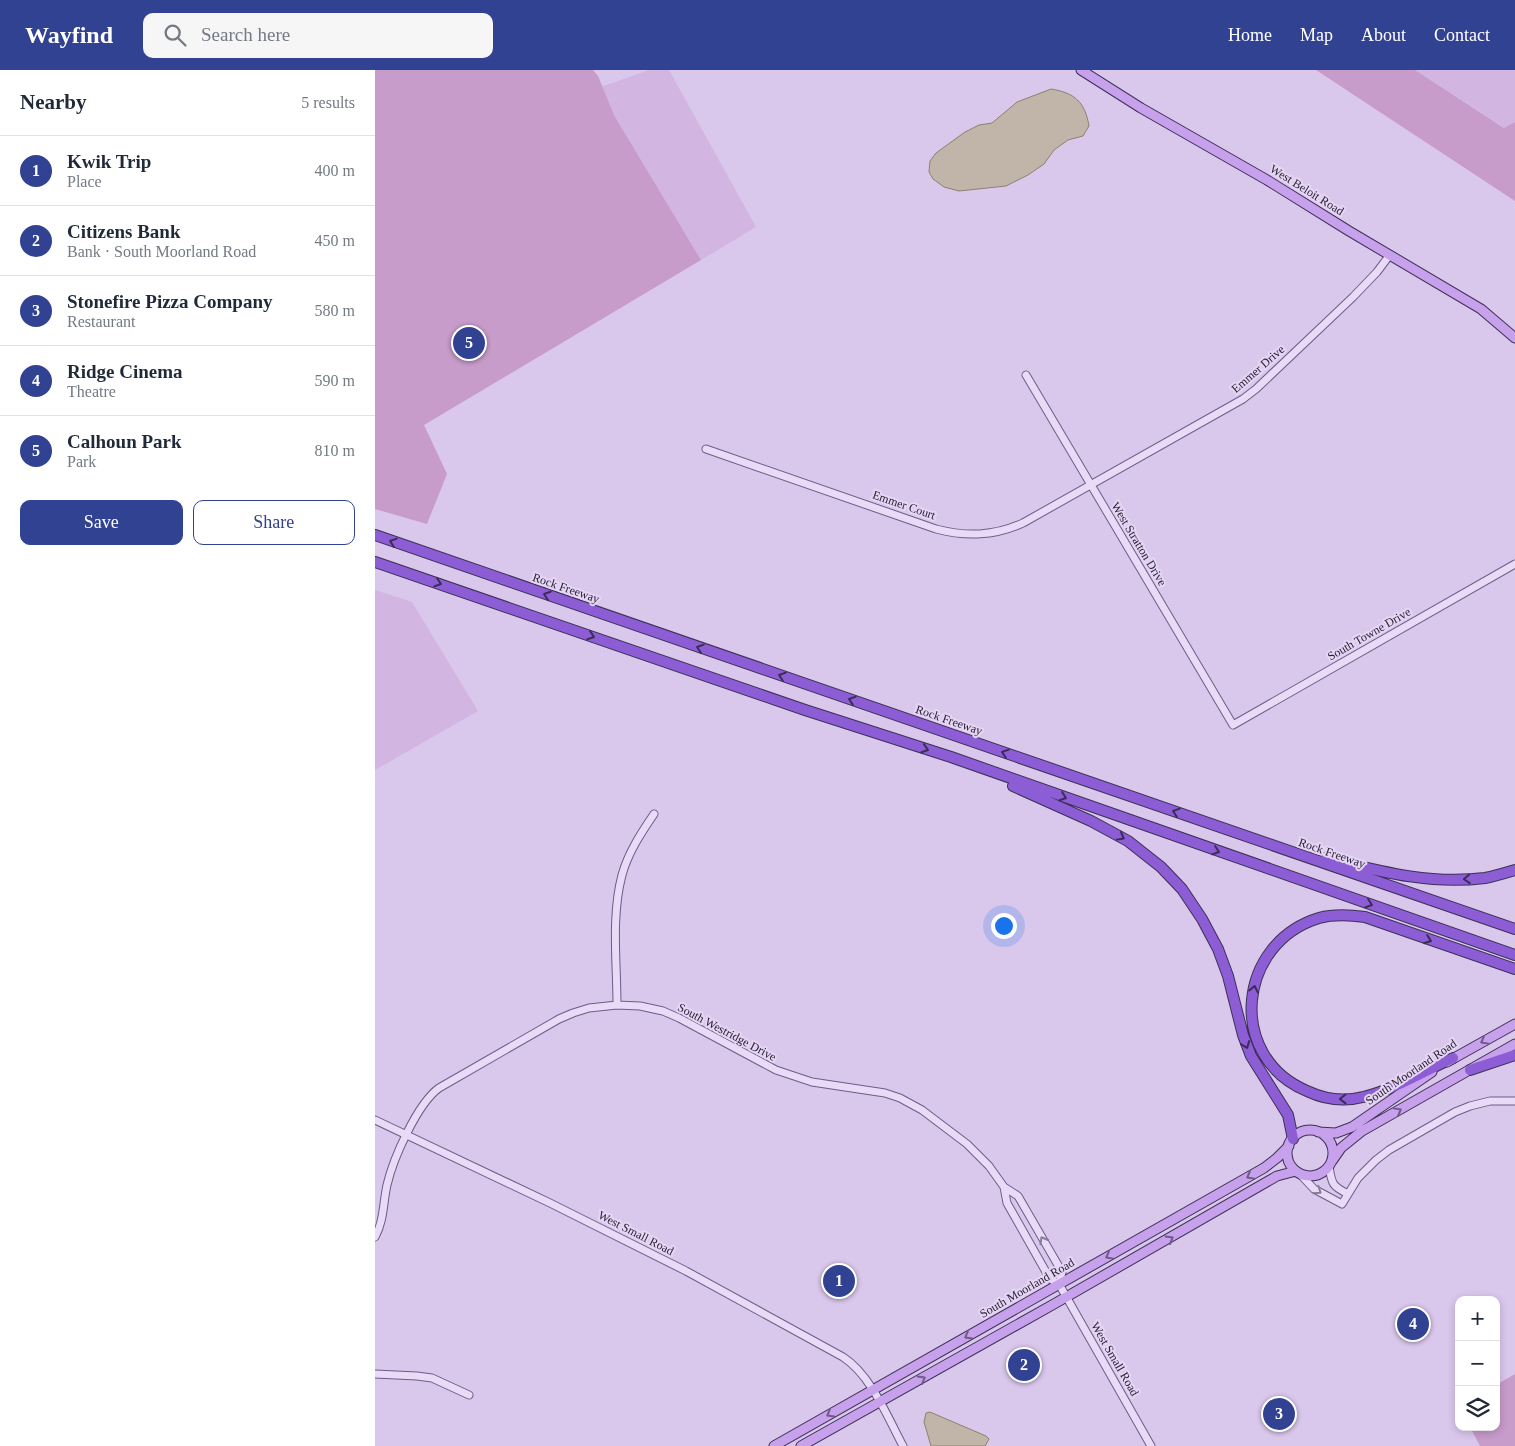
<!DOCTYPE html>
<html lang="en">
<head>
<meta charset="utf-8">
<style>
	:root { --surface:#fff; --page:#f6f6f7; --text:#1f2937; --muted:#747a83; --line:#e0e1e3; --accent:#314292 }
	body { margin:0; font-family:"Times New Roman",serif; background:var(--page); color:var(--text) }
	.controls { position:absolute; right:15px; bottom:15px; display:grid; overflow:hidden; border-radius:10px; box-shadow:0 2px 8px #0003 }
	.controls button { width:45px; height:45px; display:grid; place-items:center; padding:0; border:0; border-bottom:1px solid var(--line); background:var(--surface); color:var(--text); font:25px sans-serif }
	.you { position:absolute; left:628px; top:855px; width:18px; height:18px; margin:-12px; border:4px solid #fff; border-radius:50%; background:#1a73e8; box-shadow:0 0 0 8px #1a73e833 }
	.badge { display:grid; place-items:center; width:32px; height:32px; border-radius:50%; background:var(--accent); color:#fff; font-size:16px; font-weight:700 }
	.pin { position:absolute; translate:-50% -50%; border:2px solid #fff; box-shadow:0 1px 5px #0006 }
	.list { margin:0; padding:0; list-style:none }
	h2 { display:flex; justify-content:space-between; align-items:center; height:65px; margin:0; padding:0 20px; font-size:21px }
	h2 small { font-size:16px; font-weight:400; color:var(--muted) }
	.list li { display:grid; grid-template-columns:32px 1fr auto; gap:15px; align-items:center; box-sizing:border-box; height:70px; padding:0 20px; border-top:1px solid var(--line) }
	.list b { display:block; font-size:19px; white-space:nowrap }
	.list p { margin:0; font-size:16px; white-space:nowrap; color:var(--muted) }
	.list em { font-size:16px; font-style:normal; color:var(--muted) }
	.actions { display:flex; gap:10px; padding:15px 20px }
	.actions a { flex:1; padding:11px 0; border:1px solid var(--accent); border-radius:10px; text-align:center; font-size:18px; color:var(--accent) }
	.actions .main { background:var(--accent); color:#fff }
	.icon { flex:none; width:28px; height:28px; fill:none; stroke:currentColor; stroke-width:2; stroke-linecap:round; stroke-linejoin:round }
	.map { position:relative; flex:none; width:1140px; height:1376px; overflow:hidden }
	header { display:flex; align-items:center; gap:30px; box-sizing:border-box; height:70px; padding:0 25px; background:var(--accent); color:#fff }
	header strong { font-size:24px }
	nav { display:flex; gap:28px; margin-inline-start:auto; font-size:18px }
	.search { width:350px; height:45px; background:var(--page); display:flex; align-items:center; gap:12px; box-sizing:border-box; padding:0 18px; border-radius:10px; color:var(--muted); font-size:19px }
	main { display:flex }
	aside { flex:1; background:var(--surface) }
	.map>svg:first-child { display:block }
	.farmland { fill:#d2b5e1 }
	.green { fill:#c79bca }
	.water { fill:#c0b5a8; stroke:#8e816f }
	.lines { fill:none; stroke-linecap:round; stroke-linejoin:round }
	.minor-casing { stroke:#6c5d86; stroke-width:9 }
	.major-casing { stroke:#3b3155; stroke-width:11 }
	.highway-casing { stroke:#3b3155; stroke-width:12 }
	.minor { stroke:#e9daf7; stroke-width:7 }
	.major { stroke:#c8a1ec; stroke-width:9 }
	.highway { stroke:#8c5dd5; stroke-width:10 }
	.oneway { stroke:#3b2c57 }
	.oneway2 { stroke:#6f5a89 }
	.oneway3 { stroke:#887d98 }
	.labels { text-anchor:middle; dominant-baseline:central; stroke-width:4; stroke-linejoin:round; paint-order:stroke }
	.street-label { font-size:12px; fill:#272038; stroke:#e6d6f4 }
</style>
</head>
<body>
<header>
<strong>Wayfind</strong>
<div class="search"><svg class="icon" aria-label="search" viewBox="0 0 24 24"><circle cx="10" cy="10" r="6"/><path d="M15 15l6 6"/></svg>Search here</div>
<nav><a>Home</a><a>Map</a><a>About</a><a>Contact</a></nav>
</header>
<main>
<aside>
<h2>Nearby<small>5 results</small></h2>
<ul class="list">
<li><span class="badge">1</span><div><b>Kwik Trip</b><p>Place</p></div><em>400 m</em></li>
<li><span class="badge">2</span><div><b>Citizens Bank</b><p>Bank · South Moorland Road</p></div><em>450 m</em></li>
<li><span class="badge">3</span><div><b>Stonefire Pizza Company</b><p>Restaurant</p></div><em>580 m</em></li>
<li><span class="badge">4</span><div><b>Ridge Cinema</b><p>Theatre</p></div><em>590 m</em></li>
<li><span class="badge">5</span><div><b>Calhoun Park</b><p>Park</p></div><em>810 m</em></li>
</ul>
<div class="actions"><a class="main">Save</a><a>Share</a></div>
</aside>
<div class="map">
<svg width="1140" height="1376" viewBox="0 0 1140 1376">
	<rect width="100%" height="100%" fill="#dac7ec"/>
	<!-- farmland -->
	<path class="farmland" d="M274,0H294L381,157L326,190L223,18Z
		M1040,0H1140V52L1130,58Z
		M0,520L37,532L103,641L0,700Z"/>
	<!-- green -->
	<path class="green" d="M0,0H218L223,6L239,45L326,190L49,355L72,404L52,454L0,439Z
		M941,0H1040L1129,58L1140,52V131Z
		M1140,1304V1376H1105L1095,1357H1121V1315Z"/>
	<!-- water -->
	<path class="water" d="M676,19C700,23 710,32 714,56L708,66L693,70L679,80L669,94L653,105L631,116L584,121L569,117L558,109L554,102L555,91L561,83L590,62L604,55L617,53L642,32Z
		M555,1342L611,1366L614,1369L610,1376H556L549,1352L551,1343Z"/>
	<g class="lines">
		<defs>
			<path id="minor" d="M651,305L858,655L1140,494
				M331,379L561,459C592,467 619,466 648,453L868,329L881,319L978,227L1002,202L1014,186
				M242,935C242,892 236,847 247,805C253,783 266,763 279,744
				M0,1050L175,1133L311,1201L468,1287C496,1305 513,1348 528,1376
				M954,1097C957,1114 957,1116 973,1124
				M924,1103L939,1119L967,1134L983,1108L1001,1090L1014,1080L1080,1042L1095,1036L1115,1031H1140
				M629,1117L632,1133L675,1209L684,1214
				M0,1167C9,1151 8,1133 12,1115C18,1089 42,1034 64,1018L184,949L198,943L214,938L242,935L265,936L288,941L304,948L401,1000L437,1012L510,1023L525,1028L547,1040L592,1074L614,1096L629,1117L643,1126L687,1202L684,1214
				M684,1214L776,1376
				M0,1304L42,1306L57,1308L94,1325"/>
			<path id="major" d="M706,0L766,38L892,110L974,161L1106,239L1140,268
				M1072,992L1140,954
				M912 1083a23 23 0 1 1 46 0a23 23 0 1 1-46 0Z
				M943,1062L961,1063L977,1057L1057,1002
				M957,1091L966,1078L987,1061L1140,974
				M399,1376L889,1098L902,1088L914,1076
				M426,1376L679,1234L902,1106L921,1101"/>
			<path id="highway" d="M0,465L1140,859
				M0,492L430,640L576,687L1140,885
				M638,716L716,751L753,771L786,797L807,819L827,849L843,879L853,906L868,965L876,986L913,1045L918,1069
				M951,788C1004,801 1054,815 1110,808C1120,806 1130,803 1140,800
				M1078,988C1051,1000 1016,1021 988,1027C969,1032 949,1029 932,1021C851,987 862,873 944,848C959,844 975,845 990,847L1140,899
				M1095,1000L1140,985"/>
		</defs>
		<!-- minor casing -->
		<use href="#minor" class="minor-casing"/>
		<!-- major casing -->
		<use href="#major" class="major-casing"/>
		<!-- highway casing -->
		<use href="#highway" class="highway-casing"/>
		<!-- minor -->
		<use href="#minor" class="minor"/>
		<!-- major -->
		<use href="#major" class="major"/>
		<!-- highway -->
		<use href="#highway" class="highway"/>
	</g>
	<!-- one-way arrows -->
	<defs><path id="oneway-chevron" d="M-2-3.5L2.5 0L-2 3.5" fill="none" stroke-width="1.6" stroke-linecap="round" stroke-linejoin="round" transform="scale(1.25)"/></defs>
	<g class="oneway">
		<use href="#oneway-chevron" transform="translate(18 472) rotate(-161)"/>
		<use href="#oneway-chevron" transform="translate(63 513) rotate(19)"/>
		<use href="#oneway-chevron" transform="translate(172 525) rotate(-161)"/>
		<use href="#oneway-chevron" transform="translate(216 566) rotate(19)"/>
		<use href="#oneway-chevron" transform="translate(325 578) rotate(-161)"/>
		<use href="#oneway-chevron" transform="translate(407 606) rotate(-161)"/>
		<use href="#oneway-chevron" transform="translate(477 630) rotate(-161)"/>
		<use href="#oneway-chevron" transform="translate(550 679) rotate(18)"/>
		<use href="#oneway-chevron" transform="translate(630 683) rotate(-161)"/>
		<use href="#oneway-chevron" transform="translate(688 727) rotate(19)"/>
		<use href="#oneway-chevron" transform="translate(801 742) rotate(-161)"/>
		<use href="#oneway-chevron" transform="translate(746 767) rotate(29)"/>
		<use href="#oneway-chevron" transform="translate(841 781) rotate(19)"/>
		<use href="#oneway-chevron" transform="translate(1092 809) rotate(176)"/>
		<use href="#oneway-chevron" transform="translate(994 834) rotate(19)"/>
		<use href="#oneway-chevron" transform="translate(1053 870) rotate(20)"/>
		<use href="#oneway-chevron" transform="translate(879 919) rotate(-78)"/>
		<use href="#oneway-chevron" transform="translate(871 975) rotate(69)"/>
		<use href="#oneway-chevron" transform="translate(968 1029) rotate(179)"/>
	</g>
	<g class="oneway2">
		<use href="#oneway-chevron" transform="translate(1109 971) rotate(151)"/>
		<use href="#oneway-chevron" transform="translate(1023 1041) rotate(-29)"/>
		<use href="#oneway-chevron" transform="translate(875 1106) rotate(151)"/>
		<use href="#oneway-chevron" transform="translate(795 1169) rotate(-30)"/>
		<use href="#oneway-chevron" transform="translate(734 1186) rotate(151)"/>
		<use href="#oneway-chevron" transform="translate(593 1266) rotate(150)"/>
		<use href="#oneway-chevron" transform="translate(547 1309) rotate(-30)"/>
		<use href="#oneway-chevron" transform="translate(455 1344) rotate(150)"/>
	</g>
	<g class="oneway3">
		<use href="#oneway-chevron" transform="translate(943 1121) rotate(35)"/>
		<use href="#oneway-chevron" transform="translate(668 1170) rotate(-120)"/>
	</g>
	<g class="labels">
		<!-- street labels -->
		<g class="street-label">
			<text transform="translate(932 120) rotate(32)">West Beloit Road</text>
			<text transform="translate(883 299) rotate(-41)">Emmer Drive</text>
			<text transform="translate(529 435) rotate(19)">Emmer Court</text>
			<text transform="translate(764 474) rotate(59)">West Stratton Drive</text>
			<text transform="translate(191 518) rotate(19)">Rock Freeway</text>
			<text transform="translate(994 564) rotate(-30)">South Towne Drive</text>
			<text transform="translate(574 650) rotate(19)">Rock Freeway</text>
			<text transform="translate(957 783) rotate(19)">Rock Freeway</text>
			<text transform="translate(352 962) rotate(28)">South Westridge Drive</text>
			<text transform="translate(1036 1002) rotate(-34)">South Moorland Road</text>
			<text transform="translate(261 1163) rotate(27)">West Small Road</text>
			<text transform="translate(652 1218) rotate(-30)">South Moorland Road</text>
			<text transform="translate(740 1289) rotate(60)">West Small Road</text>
		</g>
	</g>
</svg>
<div class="controls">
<button>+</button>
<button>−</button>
<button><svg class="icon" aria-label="layers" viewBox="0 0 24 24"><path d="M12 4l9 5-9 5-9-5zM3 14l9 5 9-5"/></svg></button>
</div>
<div class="you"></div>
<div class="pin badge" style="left:464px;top:1211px">1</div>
<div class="pin badge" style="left:649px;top:1295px">2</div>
<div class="pin badge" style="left:904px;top:1344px">3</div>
<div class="pin badge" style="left:1038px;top:1254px">4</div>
<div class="pin badge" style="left:94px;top:273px">5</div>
</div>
</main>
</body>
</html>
